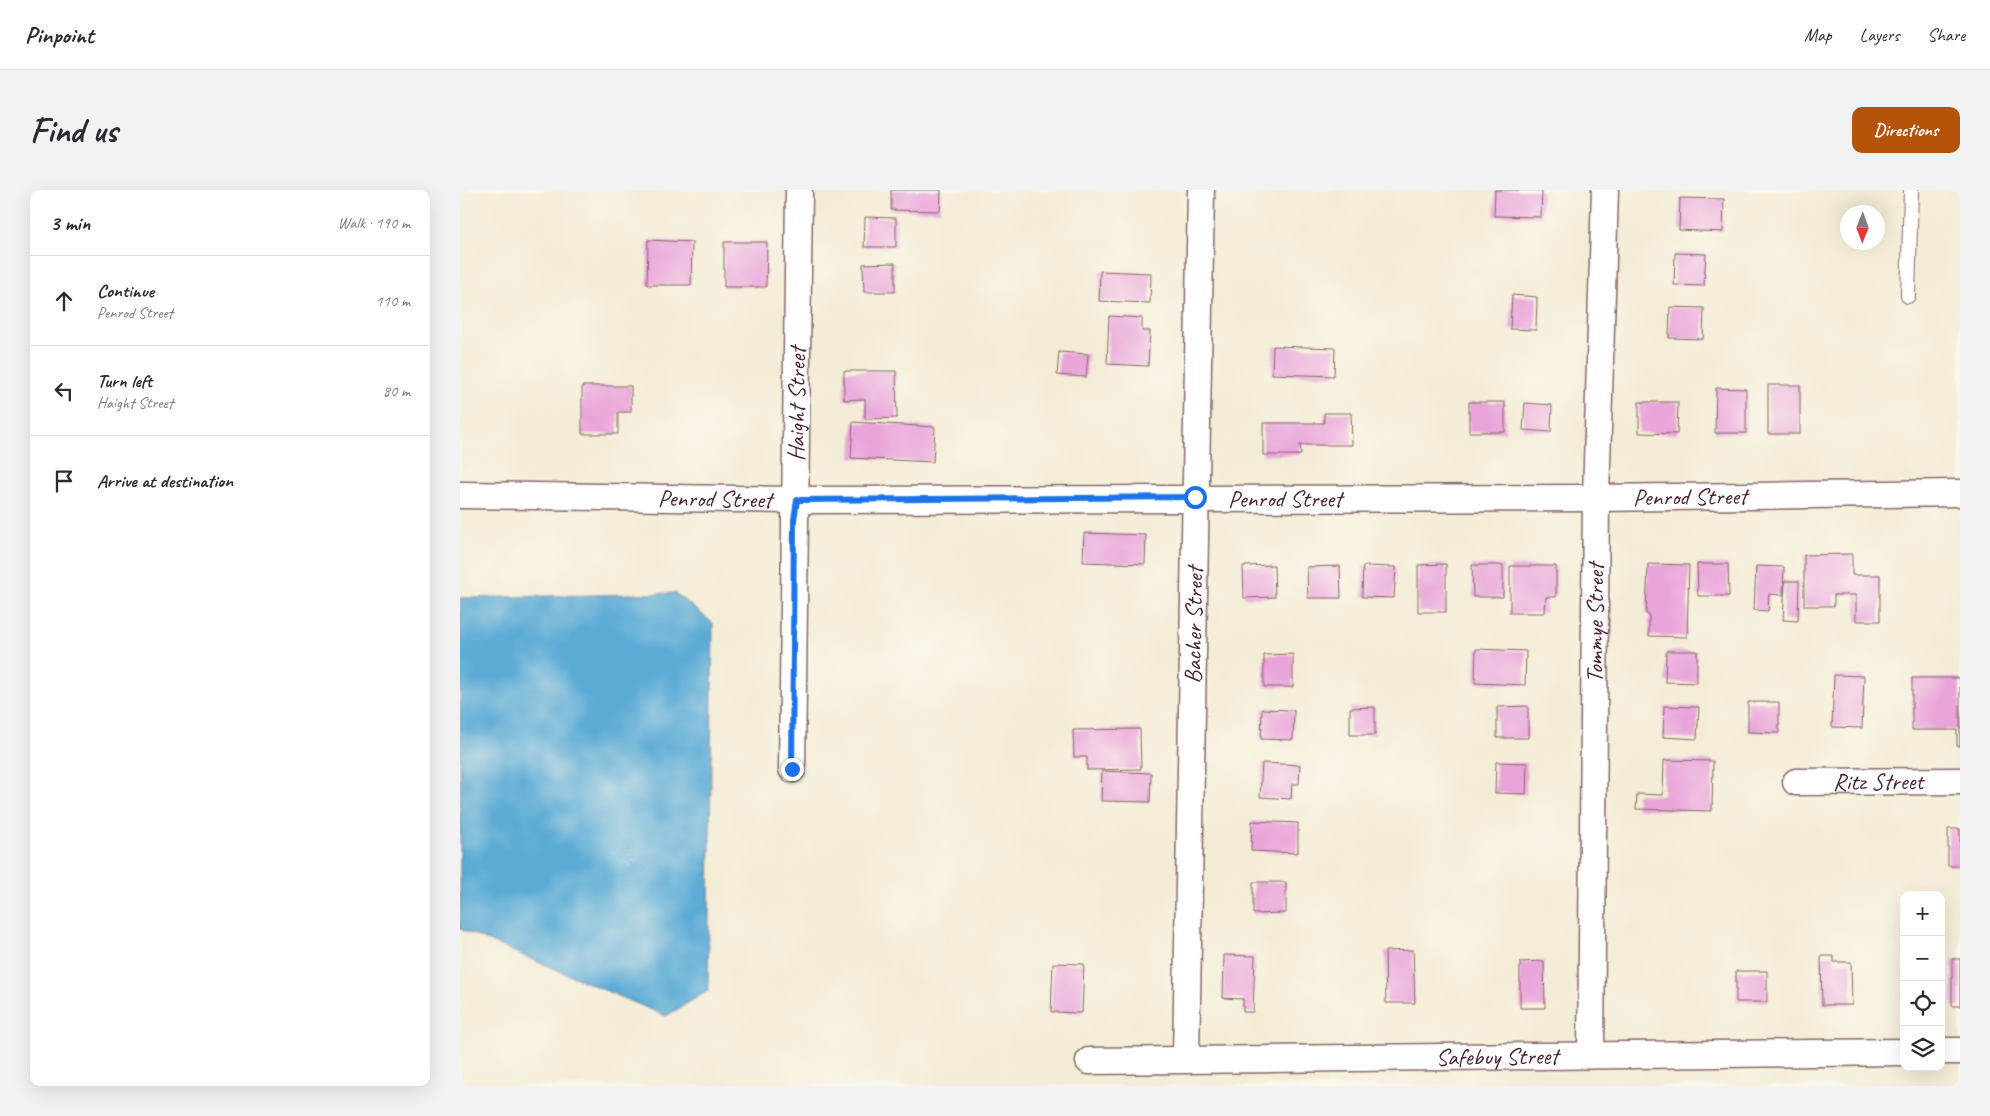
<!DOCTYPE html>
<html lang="en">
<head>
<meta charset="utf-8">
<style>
	:root { --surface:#fff; --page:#f2f2f3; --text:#2b2b33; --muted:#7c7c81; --line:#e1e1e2; --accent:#b45309 }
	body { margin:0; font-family:Caveat,sans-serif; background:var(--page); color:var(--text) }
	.controls { position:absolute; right:15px; bottom:15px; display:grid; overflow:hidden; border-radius:10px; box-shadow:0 5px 20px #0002 }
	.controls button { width:45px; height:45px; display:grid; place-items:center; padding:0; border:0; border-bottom:1px solid var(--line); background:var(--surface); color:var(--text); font:25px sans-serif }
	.compass { position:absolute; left:1380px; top:15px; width:45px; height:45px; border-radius:50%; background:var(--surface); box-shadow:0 5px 20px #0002; rotate:181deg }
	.stop { position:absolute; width:15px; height:15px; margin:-11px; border:4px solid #1a73e8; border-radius:50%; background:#fff }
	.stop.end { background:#1a73e8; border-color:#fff; box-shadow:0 1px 5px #0008 }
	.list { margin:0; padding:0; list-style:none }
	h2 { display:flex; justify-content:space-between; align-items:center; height:65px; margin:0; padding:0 20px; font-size:21px }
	h2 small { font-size:16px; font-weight:400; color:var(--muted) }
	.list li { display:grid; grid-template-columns:32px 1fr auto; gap:15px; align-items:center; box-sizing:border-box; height:90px; padding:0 20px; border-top:1px solid var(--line) }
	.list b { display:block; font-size:19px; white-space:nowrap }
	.list p { margin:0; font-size:16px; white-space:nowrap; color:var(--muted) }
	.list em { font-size:16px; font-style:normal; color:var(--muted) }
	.icon { flex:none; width:28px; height:28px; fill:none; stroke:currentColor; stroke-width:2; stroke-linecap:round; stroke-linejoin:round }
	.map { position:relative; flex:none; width:1500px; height:896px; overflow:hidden; border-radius:10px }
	header { display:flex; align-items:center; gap:30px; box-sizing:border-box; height:70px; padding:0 25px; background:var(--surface); border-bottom:1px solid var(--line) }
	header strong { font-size:24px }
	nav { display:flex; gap:28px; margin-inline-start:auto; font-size:18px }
	.intro { display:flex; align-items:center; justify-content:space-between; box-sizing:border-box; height:120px; padding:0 30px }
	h1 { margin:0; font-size:35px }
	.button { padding:12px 22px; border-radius:10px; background:var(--accent); color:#fff; font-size:18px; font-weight:700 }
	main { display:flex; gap:30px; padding:0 30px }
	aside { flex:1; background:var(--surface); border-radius:10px; box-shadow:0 5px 20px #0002 }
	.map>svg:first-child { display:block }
	.water { fill:#5cabd6; stroke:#536580 }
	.building { fill:#e9a5da }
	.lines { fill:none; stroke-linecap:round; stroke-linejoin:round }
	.service-casing { stroke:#856767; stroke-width:16 }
	.minor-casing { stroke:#856767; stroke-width:29 }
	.service { stroke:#fff; stroke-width:14 }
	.minor { stroke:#fff; stroke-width:26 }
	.route { stroke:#1a73e8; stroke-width:6 }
	.labels { text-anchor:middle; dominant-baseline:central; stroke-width:5; stroke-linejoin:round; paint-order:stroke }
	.street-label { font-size:24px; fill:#4a1f2b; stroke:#fbf7ec }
</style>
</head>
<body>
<header>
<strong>Pinpoint</strong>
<nav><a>Map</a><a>Layers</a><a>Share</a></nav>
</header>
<div class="intro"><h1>Find us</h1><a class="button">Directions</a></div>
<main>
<aside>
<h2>3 min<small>Walk · 190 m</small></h2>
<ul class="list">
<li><svg class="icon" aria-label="ahead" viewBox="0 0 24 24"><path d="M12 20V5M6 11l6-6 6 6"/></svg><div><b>Continue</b><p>Penrod Street</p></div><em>110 m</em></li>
<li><svg class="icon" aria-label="left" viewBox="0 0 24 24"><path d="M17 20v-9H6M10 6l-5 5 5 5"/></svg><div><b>Turn left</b><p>Haight Street</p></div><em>80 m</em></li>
<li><svg class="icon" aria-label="arrive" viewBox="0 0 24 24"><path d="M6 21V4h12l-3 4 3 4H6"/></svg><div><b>Arrive at destination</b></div></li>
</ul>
</aside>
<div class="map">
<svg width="1500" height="896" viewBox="0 0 1500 896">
	<rect width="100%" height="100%" fill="#fbf7ec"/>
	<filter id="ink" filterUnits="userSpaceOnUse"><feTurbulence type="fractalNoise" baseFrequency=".02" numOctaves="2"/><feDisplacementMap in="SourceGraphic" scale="10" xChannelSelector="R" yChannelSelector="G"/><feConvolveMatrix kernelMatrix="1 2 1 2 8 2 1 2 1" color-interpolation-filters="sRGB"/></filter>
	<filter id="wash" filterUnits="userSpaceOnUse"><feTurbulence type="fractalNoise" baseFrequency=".0096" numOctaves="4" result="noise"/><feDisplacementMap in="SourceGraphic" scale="20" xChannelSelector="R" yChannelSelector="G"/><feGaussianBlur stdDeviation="1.12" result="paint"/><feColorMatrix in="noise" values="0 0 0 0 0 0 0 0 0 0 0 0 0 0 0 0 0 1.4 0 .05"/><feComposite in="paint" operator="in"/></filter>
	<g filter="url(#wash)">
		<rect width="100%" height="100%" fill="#f3ecd6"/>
		<!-- water -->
		<path class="water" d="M215,403L253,433L248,801L206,826L0,739V408Z"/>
		<g id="blocks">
			<!-- building -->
			<path class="building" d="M431,0H481L480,21L431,20Z
				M1035,0H1082L1081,27L1034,26Z
				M1220,8L1264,9L1263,42L1219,40Z
				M405,27L436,28V57H404Z
				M188,50L232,52L231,95H187Z
				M264,52H307L306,97H264Z
				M1215,63L1246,64L1244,96L1214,95Z
				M435,73V102H404L403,74Z
				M640,81L691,83L690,113L639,111Z
				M1052,105L1077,107L1076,140L1050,139Z
				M1210,117L1244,118L1243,149L1209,148Z
				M649,126L682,128V141H690L688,176L647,174Z
				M813,156L875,158L874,186L812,184Z
				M599,162L628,164L626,187L597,185Z
				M384,181H436L437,228L405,229V209L384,210Z
				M1308,195H1340V244H1308Z
				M122,196H171V222H158V244H122Z
				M1256,198L1286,199V243H1255Z
				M1009,212H1045V242H1009Z
				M1179,212H1218L1217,244L1179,243Z
				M1065,213L1092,215L1091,242L1063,240Z
				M864,223H891L892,255H840L841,265H803V233H864Z
				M393,232L475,237L473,272L391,268Z
				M624,343L686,345L685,374L623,372Z
				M1392,364V385H1420V431H1396V405H1374V416H1344V365Z
				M986,374V422H958V375Z
				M1188,374L1229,375L1227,447L1189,446V425L1186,424Z
				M1237,374H1268L1269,406H1238Z
				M814,375L815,407L784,408L783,376Z
				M1012,375H1043V407H1013Z
				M880,376L881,408H848L847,377Z
				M903,376L936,377L934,408L902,407Z
				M1050,376H1096V407H1086L1085,423H1050Z
				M1296,376L1324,377L1323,405L1309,404L1308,421L1294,420Z
				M1325,391H1339L1338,431L1323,430Z
				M1016,459L1066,461L1065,495L1015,493Z
				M1206,461H1237V493L1205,492Z
				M833,464V497H804V465Z
				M1374,485L1404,486L1402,538L1372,537Z
				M1452,488H1500V556H1497V540H1452Z
				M1288,512H1319V543L1288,542Z
				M1068,516V548H1037V517Z
				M1204,516L1239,517L1237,549L1203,547Z
				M915,517V545H890V518Z
				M802,519L834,520L833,550L801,549Z
				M680,539L681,579L627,580V567H614L613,540Z
				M1204,570L1253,571L1252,621L1176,619L1177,604L1203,605Z
				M1036,572L1067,573L1066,604L1035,603Z
				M802,573L840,575L839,594H832L831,609L800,607Z
				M642,581L691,583L690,612L641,611Z
				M792,631L838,633V663L791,661Z
				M1488,639H1500V676H1488Z
				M793,692H826V723L793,724Z
				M953,760L955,813H926L925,761Z
				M764,765L795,766L793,822H783V809L763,808Z
				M1361,766H1374V772H1391L1392,815H1362Z
				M1492,769H1500V816H1492Z
				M1084,771L1085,818H1060V772Z
				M593,773L624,774L622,823L591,822Z
				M1276,781H1307V812H1276Z"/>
		</g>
	</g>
	<g filter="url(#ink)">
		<use href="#blocks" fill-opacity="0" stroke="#856767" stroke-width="1"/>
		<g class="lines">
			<defs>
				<path id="service" d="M1448,106L1451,0"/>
				<g id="minor">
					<path id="s1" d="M0,305L337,310L1136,308L1500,303"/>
					<path id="s2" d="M332,579L339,0"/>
					<path id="s3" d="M1336,592L1500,591"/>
					<path d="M1481,861H1500"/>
					<path id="s4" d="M1131,865L1136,308L1145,0"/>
					<path id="s5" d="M726,869L741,0"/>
					<path id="s6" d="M629,871L1444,862"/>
				</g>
			</defs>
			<!-- service casing -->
			<use href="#service" class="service-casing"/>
			<!-- minor casing -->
			<use href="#minor" class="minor-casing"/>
			<!-- service -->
			<use href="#service" class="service"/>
			<!-- minor -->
			<use href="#minor" class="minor"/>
		</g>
	</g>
	<g class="lines" filter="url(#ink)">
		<!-- route -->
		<path class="route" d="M332,579L334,330L337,310L735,307"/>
	</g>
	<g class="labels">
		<!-- street labels -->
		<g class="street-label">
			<text stroke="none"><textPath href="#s2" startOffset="365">Haight Street</textPath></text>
			<text stroke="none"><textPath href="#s1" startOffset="1230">Penrod Street</textPath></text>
			<text stroke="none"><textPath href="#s1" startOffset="825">Penrod Street</textPath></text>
			<text stroke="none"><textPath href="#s1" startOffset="255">Penrod Street</textPath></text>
			<text stroke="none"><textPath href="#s4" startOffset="432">Tommye Street</textPath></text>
			<text stroke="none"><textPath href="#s5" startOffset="434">Bacher Street</textPath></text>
			<text stroke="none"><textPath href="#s3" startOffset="82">Ritz Street</textPath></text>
			<text stroke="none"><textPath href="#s6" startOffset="408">Safebuy Street</textPath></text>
		</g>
	</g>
</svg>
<div class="controls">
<button>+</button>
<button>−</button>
<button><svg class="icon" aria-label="locate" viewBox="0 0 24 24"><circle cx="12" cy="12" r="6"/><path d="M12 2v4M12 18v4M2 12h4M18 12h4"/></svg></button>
<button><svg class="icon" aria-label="layers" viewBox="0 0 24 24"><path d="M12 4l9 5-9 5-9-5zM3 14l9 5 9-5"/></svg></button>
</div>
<svg class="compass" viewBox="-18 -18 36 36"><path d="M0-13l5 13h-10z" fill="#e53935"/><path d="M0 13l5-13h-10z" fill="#7c7c81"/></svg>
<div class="stop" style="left:735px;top:307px"></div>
<div class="stop end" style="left:332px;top:579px"></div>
</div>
</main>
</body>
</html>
